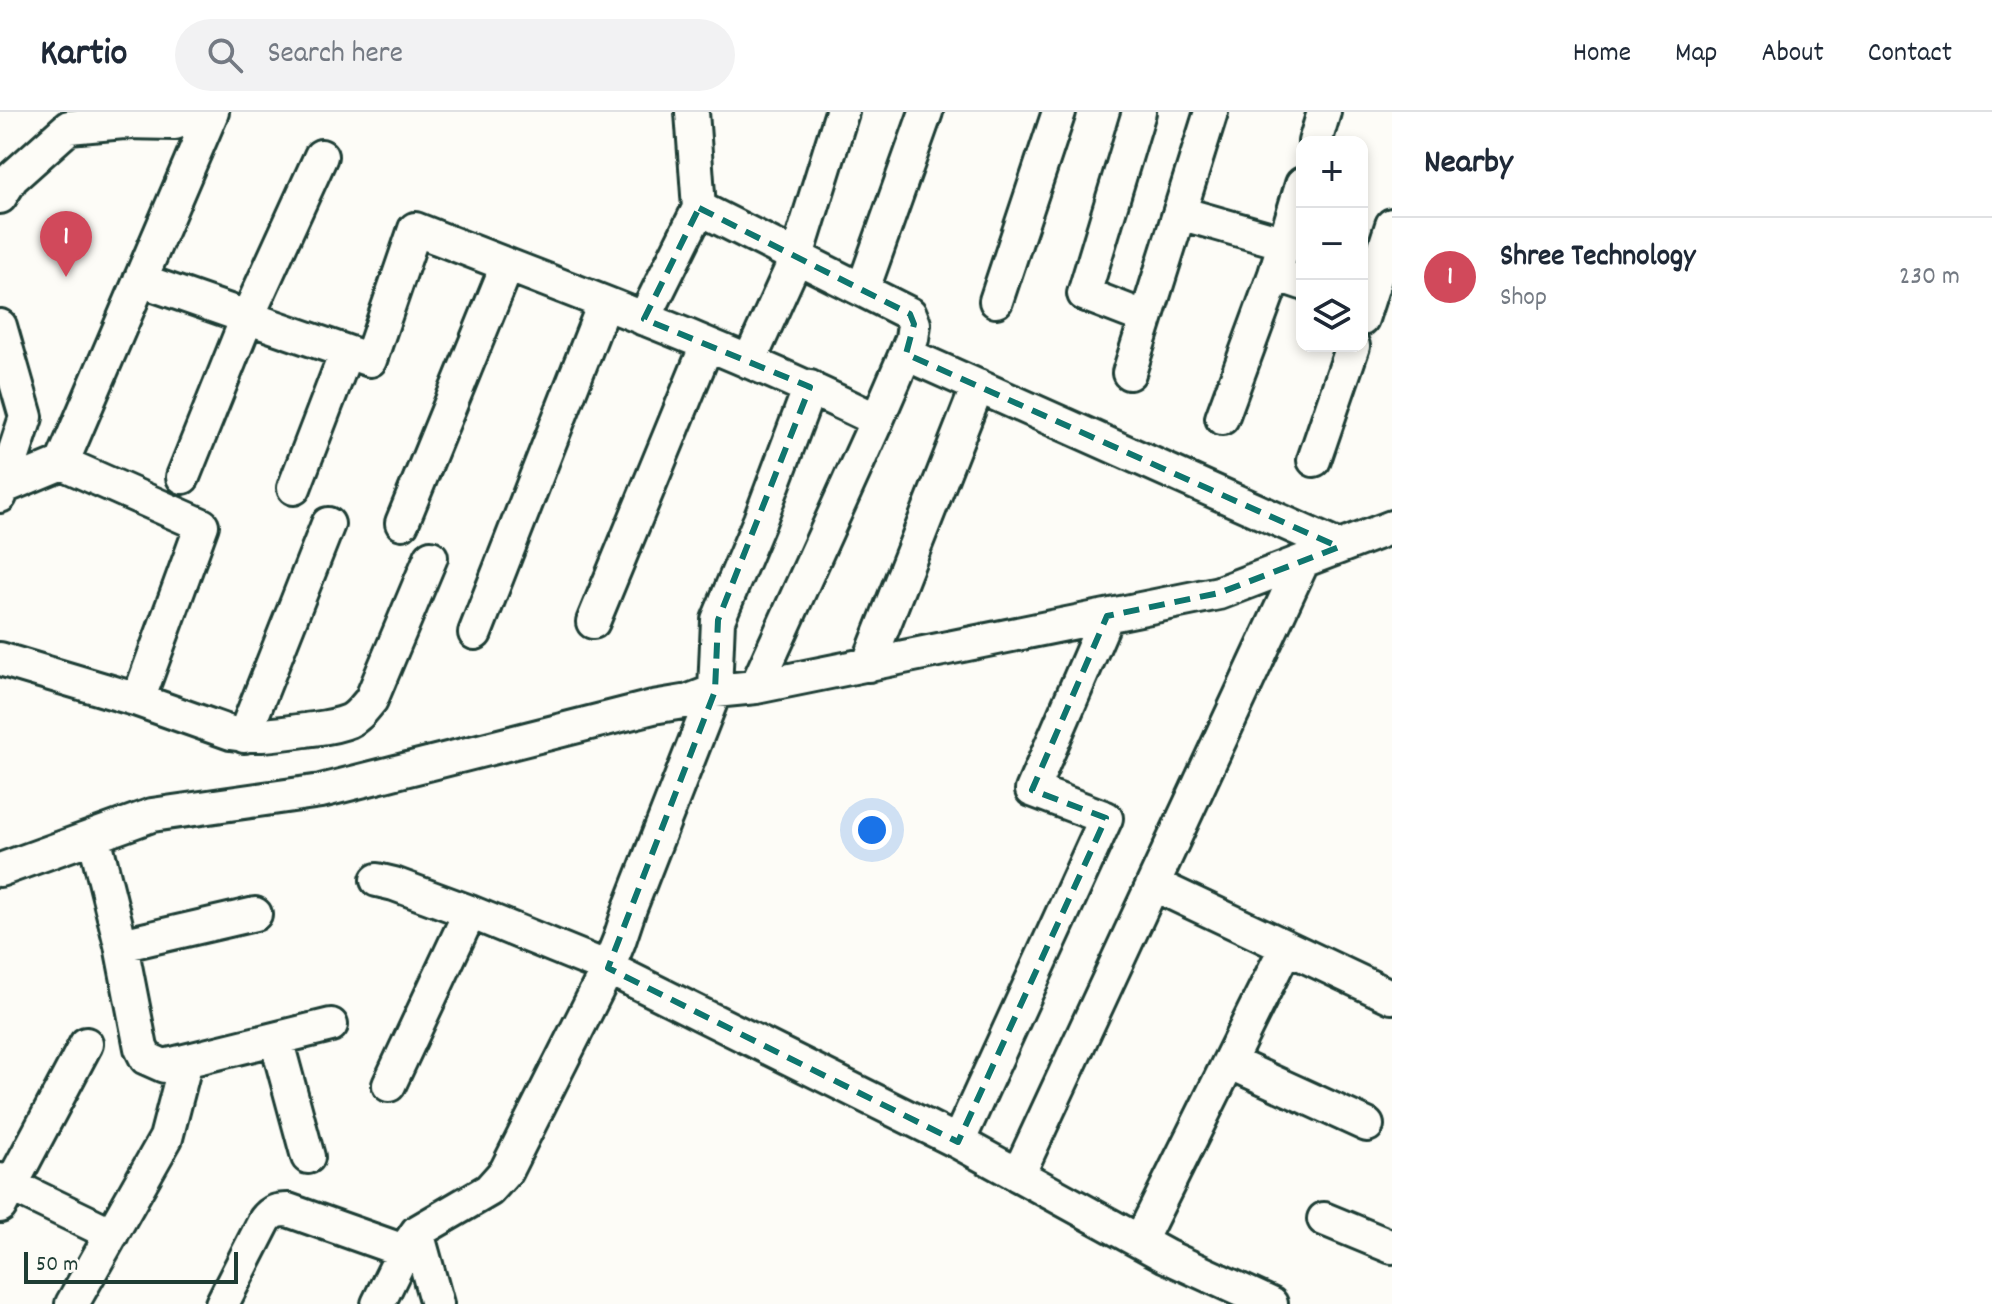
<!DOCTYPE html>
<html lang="en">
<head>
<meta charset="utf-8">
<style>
	:root { --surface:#fff; --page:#f2f2f3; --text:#1f2937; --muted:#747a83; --line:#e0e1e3; --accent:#d1495b }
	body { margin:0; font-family:Dekko,sans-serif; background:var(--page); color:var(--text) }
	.controls { position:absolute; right:24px; top:24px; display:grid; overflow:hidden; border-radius:16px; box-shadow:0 4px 12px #0003 }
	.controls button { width:72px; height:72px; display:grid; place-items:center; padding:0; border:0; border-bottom:2px solid var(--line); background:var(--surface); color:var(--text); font:40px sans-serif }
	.scale { position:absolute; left:24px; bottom:20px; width:214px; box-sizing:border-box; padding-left:8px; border:4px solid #1f3d34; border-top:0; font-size:22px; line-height:28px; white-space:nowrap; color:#1f3d34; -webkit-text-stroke:6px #fdfcf7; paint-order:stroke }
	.you { position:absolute; left:872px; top:718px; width:28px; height:28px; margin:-20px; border:6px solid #fff; border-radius:50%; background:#1a73e8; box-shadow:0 0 0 12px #1a73e833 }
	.badge { display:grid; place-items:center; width:52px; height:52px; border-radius:50%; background:var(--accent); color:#fff; font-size:26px; font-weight:700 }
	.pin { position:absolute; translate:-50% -66px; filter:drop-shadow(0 2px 4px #0008) }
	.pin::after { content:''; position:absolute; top:42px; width:28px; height:24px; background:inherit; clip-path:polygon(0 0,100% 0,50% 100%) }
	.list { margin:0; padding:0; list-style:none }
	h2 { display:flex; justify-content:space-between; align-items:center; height:104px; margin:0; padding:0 32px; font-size:34px }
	h2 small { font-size:26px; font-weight:400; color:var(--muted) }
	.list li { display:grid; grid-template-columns:52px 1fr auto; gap:24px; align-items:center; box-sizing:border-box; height:120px; padding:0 32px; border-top:2px solid var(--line) }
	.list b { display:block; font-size:30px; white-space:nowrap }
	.list p { margin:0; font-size:26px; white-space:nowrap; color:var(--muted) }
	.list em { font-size:26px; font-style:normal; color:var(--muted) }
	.icon { flex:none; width:44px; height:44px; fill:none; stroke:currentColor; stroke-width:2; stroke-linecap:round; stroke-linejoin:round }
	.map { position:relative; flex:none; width:1392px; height:1192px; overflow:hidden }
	header { display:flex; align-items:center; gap:48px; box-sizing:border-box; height:112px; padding:0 40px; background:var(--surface); border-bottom:2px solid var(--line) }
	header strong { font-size:38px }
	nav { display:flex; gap:44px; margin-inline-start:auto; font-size:28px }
	.search { width:560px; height:72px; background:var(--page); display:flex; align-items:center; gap:20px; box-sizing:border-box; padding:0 28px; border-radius:44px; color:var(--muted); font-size:30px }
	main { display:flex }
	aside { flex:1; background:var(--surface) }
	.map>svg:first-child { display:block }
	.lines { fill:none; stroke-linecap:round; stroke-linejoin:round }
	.minor-casing { stroke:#1f3d34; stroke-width:38 }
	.minor { stroke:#fdfcf7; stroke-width:32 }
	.marked { fill:none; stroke:#0f766e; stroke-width:6; stroke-dasharray:16 10; stroke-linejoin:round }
</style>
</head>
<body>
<header>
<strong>Kartio</strong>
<div class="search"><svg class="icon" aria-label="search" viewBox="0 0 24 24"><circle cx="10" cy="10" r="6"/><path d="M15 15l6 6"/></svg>Search here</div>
<nav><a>Home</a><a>Map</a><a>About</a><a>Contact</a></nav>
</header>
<main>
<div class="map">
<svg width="1392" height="1192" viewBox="0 0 1392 1192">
	<rect width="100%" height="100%" fill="#fdfcf7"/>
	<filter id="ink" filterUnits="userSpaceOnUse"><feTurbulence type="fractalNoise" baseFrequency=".0125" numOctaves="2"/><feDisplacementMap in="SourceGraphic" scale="16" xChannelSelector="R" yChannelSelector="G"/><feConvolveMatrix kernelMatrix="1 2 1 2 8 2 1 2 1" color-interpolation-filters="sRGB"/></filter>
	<g filter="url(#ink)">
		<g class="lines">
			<defs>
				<path id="minor" d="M692,0L699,96L910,202L914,212L912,227L877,308
					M1139,0L1084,182L1146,206
					M1315,30L1324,0
					M1302,72L1275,162L1302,171
					M0,85L12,66L69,15L124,10L175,11L199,0
					M1180,101L1285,131
					M140,168L370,248L415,117C570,178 728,235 877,308L756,575
					M863,177L926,0
					M996,189L1059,0
					M644,207L699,96
					M1362,207L1392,113
					M0,214L26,305L0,384
					M906,242L1339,435
					M749,250L797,144L842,0
					M1129,261L1211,0
					M1222,306L1275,162
					M1314,348L1353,234
					M183,365L247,206L321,44
					M4,375L62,351L212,0
					M294,376L346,241
					M402,411L507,154
					M1107,504L1032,678L1106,706L958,1030L1166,1144L1271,1192
					M593,510L707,233
					M475,521L604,192
					M0,547L138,588L202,413L62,351
					M868,553L978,274
					M138,588L231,621C256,626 280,621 306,618C320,616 335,615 349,609C358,605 364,596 371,588L431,445
					M244,624L328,412
					M94,724L121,833L141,936L146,946L164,954L331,913
					M0,758L152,703L321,679L653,595L689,589L715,579L756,575L1219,481L1392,415
					M377,768L394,772L470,800
					M1153,772L1392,885
					M121,833L255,802
					M276,927L308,1045
					M1229,950L1367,1013
					M389,973L470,800L608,856L958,1030
					M1018,1063L1303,449
					M0,1068L112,1122
					M0,1094L86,932
					M1324,1107L1392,1135
					M417,1120L437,1192
					M1140,1129L1286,835
					M72,1192L166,1026L186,949
					M222,1192L265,1108C272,1099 277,1098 288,1098L404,1139
					M378,1192L404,1139L417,1120L489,1078L506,1059L608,856L619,829L630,796L715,579L718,508L760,408L810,275"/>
			</defs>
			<!-- minor casing -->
			<use href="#minor" class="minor-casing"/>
			<!-- minor -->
			<use href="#minor" class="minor"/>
		</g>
	</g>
	<!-- marked area -->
	<path class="marked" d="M699,96L910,202L914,212L906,242L1339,435L1219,481L1107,504L1032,678L1106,706L958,1030L608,856L715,579L718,508L810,275L644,207Z"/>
</svg>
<div class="controls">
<button>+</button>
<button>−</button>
<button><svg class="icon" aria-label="layers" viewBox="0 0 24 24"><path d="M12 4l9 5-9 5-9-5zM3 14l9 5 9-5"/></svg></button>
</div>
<div class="scale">50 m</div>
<div class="you"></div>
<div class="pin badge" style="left:66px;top:165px">1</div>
</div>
<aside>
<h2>Nearby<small></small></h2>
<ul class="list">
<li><span class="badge">1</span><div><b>Shree Technology</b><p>Shop</p></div><em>230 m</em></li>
</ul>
</aside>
</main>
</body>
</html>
